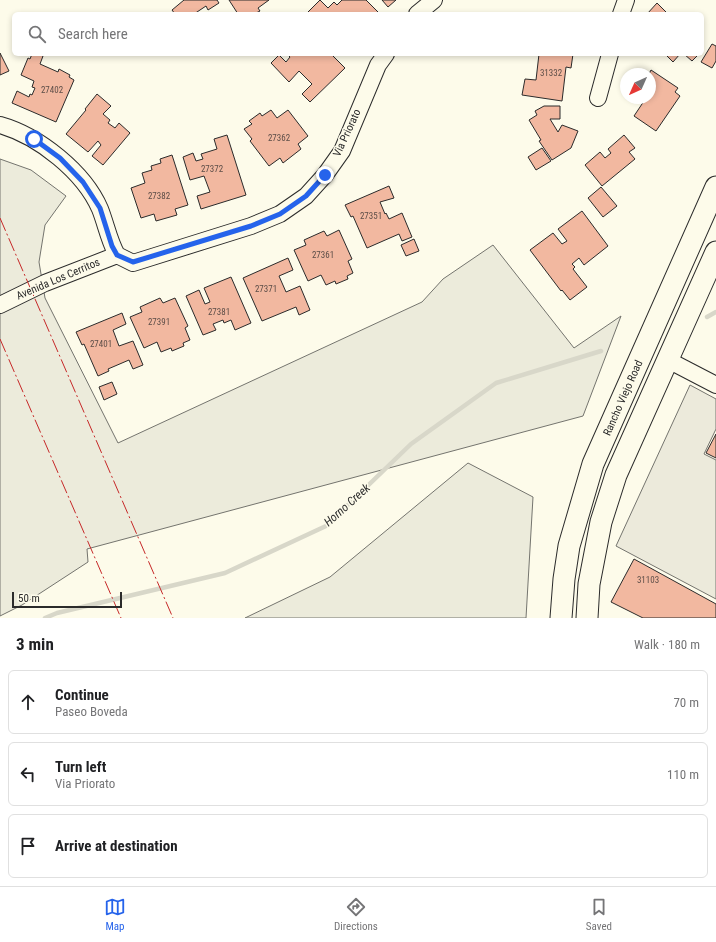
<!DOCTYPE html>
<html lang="en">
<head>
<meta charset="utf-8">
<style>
	:root { --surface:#fff; --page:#f2f2f2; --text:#202124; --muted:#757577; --line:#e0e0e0; --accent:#2563eb }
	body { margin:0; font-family:"Roboto Condensed",sans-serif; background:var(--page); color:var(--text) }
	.compass { position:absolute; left:620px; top:68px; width:36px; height:36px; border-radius:50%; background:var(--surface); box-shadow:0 2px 6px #0003; rotate:225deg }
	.scale { position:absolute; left:12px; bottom:10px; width:110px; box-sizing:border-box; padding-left:4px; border:2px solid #2b2b2b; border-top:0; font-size:11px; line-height:14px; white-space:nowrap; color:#2b2b2b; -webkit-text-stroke:3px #fdfbea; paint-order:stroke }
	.stop { position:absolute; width:12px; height:12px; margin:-9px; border:3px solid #2563eb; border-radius:50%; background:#fff }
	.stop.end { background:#2563eb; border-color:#fff; box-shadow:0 1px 4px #0008 }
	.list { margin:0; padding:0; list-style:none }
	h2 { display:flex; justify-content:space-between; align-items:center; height:52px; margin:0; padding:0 16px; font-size:17px }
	h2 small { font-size:13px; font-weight:400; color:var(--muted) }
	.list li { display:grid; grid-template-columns:26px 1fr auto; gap:12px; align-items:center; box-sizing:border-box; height:64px; margin:0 8px 8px; padding:0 8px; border:1px solid var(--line); border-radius:6px }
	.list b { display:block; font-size:15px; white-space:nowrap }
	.list p { margin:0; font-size:13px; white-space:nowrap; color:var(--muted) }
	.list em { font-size:13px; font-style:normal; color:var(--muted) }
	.icon { flex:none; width:22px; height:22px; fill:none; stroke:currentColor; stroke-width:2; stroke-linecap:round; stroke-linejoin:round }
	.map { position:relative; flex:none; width:716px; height:618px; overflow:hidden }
	.search { position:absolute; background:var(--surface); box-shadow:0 2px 6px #0003; left:12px; right:12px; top:12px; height:44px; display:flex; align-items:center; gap:10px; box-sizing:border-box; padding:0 14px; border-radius:6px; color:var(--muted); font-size:15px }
	.sheet { height:268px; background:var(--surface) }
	nav { display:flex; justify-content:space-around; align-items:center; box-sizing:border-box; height:56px; border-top:1px solid var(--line); background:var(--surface); font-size:11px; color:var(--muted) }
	nav a { display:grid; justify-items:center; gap:2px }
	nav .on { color:var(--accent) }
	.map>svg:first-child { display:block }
	.green { fill:#ecebdb; stroke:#74746e }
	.parking { fill:#eceadb; stroke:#74746e }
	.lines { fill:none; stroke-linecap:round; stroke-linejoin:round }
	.stream { stroke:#d8d7c9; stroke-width:4.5 }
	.building { fill:#f2b8a0; stroke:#2b2b2b }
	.minor-casing { stroke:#2b2b2b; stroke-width:18 }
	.major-casing { stroke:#2b2b2b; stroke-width:23 }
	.minor { stroke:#fdfbea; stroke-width:16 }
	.major { stroke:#fdfbea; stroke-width:21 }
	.power { stroke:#c62828; stroke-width:1; stroke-dasharray:14 3 2 3; stroke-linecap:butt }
	.route { stroke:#2563eb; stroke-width:5 }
	.labels { text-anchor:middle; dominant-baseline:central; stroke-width:3; stroke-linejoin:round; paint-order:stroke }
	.number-label { font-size:9px; fill:#5d4e48 }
	.street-label { font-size:11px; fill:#2b2b2b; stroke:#fdfbea }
	.water-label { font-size:12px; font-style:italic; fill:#2b2b2b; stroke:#fdfbea }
</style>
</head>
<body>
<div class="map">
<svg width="716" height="618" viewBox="0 0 716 618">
	<rect width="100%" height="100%" fill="#fdfbea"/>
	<!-- green -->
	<path class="green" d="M0,159L31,170L66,196L45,225L39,262L45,298L118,443L422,302L443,279L493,245L574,348L621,316L583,416L87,549L88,562L22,605L0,616Z
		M468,463L533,497L526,618H245L330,577Z"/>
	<!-- parking -->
	<path class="parking" d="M690,385L716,399V429L704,454L716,460V599L616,546Z"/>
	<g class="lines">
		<!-- stream -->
		<path class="stream" d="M707,317L716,312
			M45,618L57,613L225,573L326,526L411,444L496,383L601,351"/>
	</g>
	<!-- building -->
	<path class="building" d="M184,0H217L219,3L208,10L206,6L194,14H175L172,10Z
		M229,0H269L258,8L260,11L254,14H238Z
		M320,0L328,8L334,2L337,5L342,0H366L379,13L310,14L308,12Z
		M382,0H396L388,7Z
		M657,3L668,14H647Z
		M712,44L716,46V61L712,68L701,62Z
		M0,53L9,71L0,75Z
		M32,54H39L43,56L40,64L58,72L59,69L70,75L69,77L74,80L56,122L12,103L17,91L29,97L30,94L32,95L35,88L32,87L34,81L21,75L28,58L30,59Z
		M287,54H331L345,68L310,102L302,94L312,84L299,71L289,82L271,63L279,55L286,62L290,57Z
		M539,54H573L571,68L566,67L562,101L522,95L525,79L536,80Z
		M665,54H680L673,62Z
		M684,54H699L692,61Z
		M651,70L678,88L675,92L680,96L656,131L634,116L646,98H650V74H649Z
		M97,94L111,106L103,114L110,120L108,123L115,128L119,123L130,133L103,165L92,156L101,145L98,141L88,152L66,134L86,110L85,109Z
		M544,106H560V119H550L558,132L562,125L578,131L571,148L552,160L539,141L541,140L529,120L537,115L535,111Z
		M271,110L277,118L288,110L308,136L298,144L301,149L283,163L280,158L269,166L250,141L252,139L244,129L252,124L249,121L260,113L262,116Z
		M227,135L246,195L201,209L197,196L210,192L204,176L190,180L183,157L193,153L196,161L203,159L201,154L217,149L214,139Z
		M624,135L635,148L629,152L635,159L602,186L585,165L600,152L605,158L611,153L608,149Z
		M542,148L551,161L536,170L528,157Z
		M172,155L188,205L175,209L177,215L156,221L154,214L141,218L131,188L145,183L142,173L152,170L151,166L161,163L160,159Z
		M389,186L394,198L380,202L385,214L386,213L389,219L402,213L412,237L402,241L399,234L367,248L353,216L351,217L345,205Z
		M601,187L617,206L603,217L588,198Z
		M582,211L608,246L584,265L579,258L572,264L575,267L573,269L587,287L570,300L562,290L561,291L530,250L553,233L562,244L567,241L558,229Z
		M339,230L352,259L348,261L353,273L347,276L348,279L336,284L335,281L326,285L321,275L308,281L294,250L306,245L304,240L324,231L327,236Z
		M414,239L419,251L406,256L401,245Z
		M288,258L293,270L279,276L286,292L300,286L310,310L299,315L296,307L262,321L243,278Z
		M231,277L251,323L235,330L231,320L224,323L223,320L213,324L216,330L203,335L186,296L199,290L205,304L210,302L204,288Z
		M160,298L163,303L175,298L188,326L185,328L190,340L183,343L184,346L172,351L171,348L161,352L157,342L144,348L130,317L142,312L140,307Z
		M122,313L126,324L113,330L119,346L133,341L143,365L133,369L129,360L108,369L109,371L98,376L84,344L82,345L76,332Z
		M112,382L117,394L104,400L99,387Z
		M716,434V458L706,453Z
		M634,559L716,604V618H643L611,602Z"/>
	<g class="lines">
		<defs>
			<path id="minor" d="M417,14L434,0
				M621,14L626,0
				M598,98L610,54
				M0,125C39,136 84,172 100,209C106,224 109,241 117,255
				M117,255L133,263L251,226L280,214L306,196L325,175L342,151L378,65L386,54
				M0,305L45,283L117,255
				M668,360L716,385"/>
			<path id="major" d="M561,618L564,579L569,546L593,464L716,187
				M587,618L589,584L601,522L616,475L716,252"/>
		</defs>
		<!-- minor casing -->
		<use href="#minor" class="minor-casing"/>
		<!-- major casing -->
		<use href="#major" class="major-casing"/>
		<!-- minor -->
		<use href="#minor" class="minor"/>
		<!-- major -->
		<use href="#major" class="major"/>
		<!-- power -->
		<path class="power" d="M0,218L173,618
			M0,339L121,618"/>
	</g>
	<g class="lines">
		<!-- route -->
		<path class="route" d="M34,139L60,158L83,182L100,208L112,246L117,255L133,262L251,226L280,214L306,196L325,175"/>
	</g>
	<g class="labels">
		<!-- number labels -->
		<g class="number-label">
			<text x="551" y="73">31332</text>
			<text x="52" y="90">27402</text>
			<text x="279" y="138">27362</text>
			<text x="212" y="169">27372</text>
			<text x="159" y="196">27382</text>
			<text x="371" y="216">27351</text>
			<text x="323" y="255">27361</text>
			<text x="266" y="289">27371</text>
			<text x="219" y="312">27381</text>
			<text x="159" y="322">27391</text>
			<text x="101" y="344">27401</text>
			<text x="648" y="580">31103</text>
		</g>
		<!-- street labels -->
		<g class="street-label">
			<text transform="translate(347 133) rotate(-65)">Via Priorato</text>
			<text transform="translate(58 279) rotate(-23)">Avenida Los Cerritos</text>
			<text transform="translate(623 398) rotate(-66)">Rancho Viejo Road</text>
		</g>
		<!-- water labels -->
		<g class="water-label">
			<text transform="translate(347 505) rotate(-42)">Horno Creek</text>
		</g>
	</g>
</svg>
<svg class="compass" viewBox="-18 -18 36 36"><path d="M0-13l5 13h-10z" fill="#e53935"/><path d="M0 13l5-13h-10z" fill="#757577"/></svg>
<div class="scale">50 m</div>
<div class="stop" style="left:34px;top:139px"></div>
<div class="stop end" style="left:325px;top:175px"></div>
<div class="search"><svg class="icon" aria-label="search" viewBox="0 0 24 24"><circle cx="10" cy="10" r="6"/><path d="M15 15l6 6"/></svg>Search here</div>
</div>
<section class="sheet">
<h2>3 min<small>Walk · 180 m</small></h2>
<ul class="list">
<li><svg class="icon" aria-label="ahead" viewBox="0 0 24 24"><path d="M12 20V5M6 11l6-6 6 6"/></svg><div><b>Continue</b><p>Paseo Boveda</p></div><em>70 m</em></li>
<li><svg class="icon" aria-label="left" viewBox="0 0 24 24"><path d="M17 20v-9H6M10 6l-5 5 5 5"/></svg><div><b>Turn left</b><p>Via Priorato</p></div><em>110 m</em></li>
<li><svg class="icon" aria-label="arrive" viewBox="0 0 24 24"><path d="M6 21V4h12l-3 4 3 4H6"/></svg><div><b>Arrive at destination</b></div></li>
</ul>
</section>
<nav>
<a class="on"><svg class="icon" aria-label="map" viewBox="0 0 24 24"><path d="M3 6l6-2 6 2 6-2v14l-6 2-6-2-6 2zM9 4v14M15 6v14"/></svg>Map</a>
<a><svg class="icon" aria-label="directions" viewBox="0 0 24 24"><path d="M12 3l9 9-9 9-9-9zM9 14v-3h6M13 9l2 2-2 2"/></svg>Directions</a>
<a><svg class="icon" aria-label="saved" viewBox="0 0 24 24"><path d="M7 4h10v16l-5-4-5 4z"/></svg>Saved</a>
</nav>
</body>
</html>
